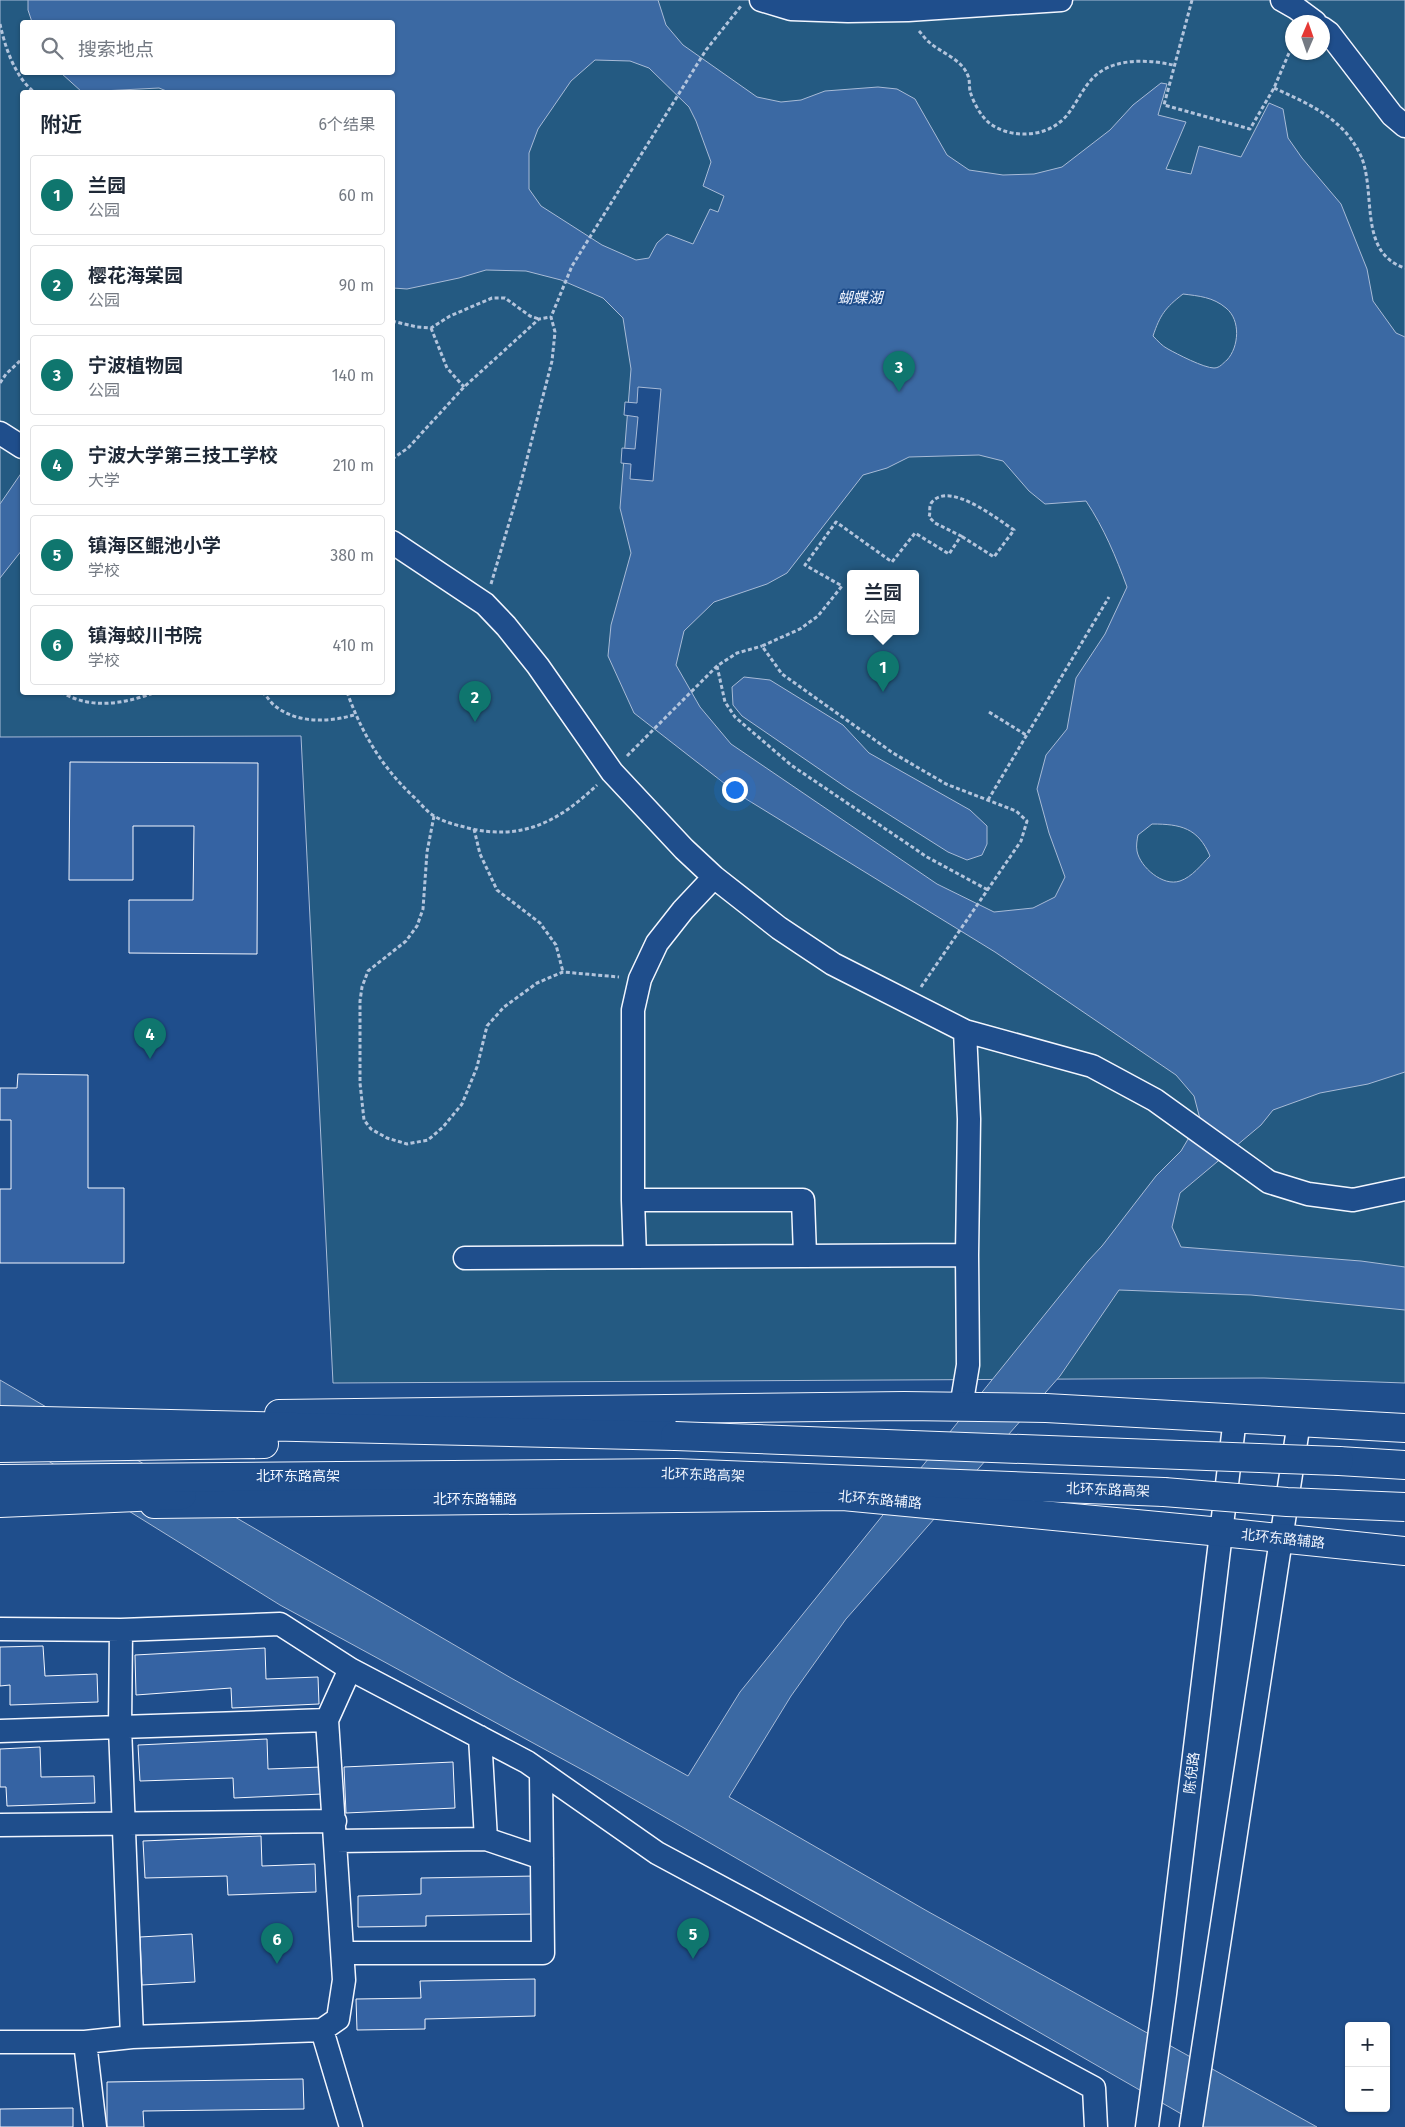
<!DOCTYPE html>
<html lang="zh">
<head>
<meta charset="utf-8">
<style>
	:root { --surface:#fff; --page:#f2f2f3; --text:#1f2937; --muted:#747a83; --line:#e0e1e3; --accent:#0f766e }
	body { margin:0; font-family:"Fira Sans","Noto Sans SC",sans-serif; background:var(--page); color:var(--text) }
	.controls { position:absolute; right:15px; bottom:15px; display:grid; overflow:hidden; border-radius:5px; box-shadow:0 1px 4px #0004 }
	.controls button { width:45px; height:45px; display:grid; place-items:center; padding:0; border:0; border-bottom:1px solid var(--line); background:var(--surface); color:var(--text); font:25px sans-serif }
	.compass { position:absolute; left:1285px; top:15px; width:45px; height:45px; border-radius:50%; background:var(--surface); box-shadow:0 1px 4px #0004; rotate:2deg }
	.you { position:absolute; left:734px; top:789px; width:18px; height:18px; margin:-12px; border:4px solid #fff; border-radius:50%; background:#1a73e8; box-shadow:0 0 0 8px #1a73e833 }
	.badge { display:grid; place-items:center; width:32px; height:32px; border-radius:50%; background:var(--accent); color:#fff; font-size:16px; font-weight:700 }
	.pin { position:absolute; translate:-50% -41px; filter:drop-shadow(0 1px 2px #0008) }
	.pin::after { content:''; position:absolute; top:26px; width:18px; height:15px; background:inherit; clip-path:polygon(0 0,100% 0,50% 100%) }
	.popup { position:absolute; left:847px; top:570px; width:72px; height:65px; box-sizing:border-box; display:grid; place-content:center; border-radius:5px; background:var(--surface); filter:drop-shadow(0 1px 4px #0005); font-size:16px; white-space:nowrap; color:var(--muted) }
	.popup b { font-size:19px; color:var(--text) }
	.popup::after { content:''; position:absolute; left:50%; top:100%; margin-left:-10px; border:10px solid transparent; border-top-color:var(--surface) }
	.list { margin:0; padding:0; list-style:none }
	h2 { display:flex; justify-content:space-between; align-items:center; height:65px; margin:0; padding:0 20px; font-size:21px }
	h2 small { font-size:16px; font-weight:400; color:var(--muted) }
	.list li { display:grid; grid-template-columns:32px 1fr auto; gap:15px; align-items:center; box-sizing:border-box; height:80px; margin:0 10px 10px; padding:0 10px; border:1px solid var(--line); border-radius:5px }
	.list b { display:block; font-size:19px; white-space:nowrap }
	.list p { margin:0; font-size:16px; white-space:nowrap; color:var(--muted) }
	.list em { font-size:16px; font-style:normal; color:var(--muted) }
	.icon { flex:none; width:28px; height:28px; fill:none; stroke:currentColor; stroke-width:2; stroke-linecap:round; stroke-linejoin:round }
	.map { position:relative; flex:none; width:1405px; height:2127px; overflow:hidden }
	.search { position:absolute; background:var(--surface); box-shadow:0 1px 4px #0004; left:20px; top:20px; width:375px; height:55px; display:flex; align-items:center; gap:12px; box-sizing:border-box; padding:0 18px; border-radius:5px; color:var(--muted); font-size:19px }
	.panel { position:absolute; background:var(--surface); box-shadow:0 1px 4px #0004; left:20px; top:90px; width:375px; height:605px; border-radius:5px }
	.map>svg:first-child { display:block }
	.green { fill:#245a82; stroke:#a8bbd7; fill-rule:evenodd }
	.water { fill:#3b69a3; stroke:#a8bbd7; fill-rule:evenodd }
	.pier { fill:#1f4e8c; stroke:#a8bbd7 }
	.building { fill:#3563a3; stroke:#f2f6ff }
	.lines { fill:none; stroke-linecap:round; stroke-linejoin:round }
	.minor-casing { stroke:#f2f6ff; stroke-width:25 }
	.major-casing { stroke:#f2f6ff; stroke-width:30 }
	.highway-casing { stroke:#f2f6ff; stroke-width:30 }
	.path { stroke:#b3c4dc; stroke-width:3; stroke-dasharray:4 2.5; stroke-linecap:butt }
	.minor { stroke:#1f4e8c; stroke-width:22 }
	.major { stroke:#1f4e8c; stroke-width:28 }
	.highway { stroke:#1f4e8c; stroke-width:28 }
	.highway-bridge-casing { stroke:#f2f6ff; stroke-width:30; stroke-linecap:butt }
	.highway-bridge { stroke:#1f4e8c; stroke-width:28 }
	.labels { text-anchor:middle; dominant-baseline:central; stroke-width:4; stroke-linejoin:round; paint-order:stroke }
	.street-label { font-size:14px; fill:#f2f6ff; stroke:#1f4e8c }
	.water-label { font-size:15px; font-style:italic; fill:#f2f6ff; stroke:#1f4e8c }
</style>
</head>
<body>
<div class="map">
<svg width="1405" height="2127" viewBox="0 0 1405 2127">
	<rect width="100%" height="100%" fill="#1f4e8c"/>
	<!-- green -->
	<path class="green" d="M0,0H1405V1383L1264,1378L333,1383L301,736L0,737ZM22,22H392V72H22ZM1292,22H1322V52H1292ZM22,92H392V692H22ZM850,573H916V631H850Z"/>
	<!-- water -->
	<path class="water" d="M28,0H658L666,25L683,45L757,97L781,102L801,100L825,91L878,87L897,89L915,99L947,155L969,170L1003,175L1034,174L1062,167L1110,130L1133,105L1161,83L1167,84L1158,115L1186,122L1166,169L1191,174L1199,146L1241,157L1269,103L1283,109L1288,138L1302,158L1341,204L1367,269L1373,301L1396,333L1405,337V1072L1368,1084L1320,1093L1273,1110L1261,1125L1180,1193L1172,1227L1181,1247L1361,1261L1405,1267V1310L1251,1295L1119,1290L1060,1376L846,1619L791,1696L729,1797L927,1911L1317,2127H1204L590,1774L280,1605L0,1431V1380L511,1678L688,1776L740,1692L1088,1261L1102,1246L1156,1176L1181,1151L1200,1119L1194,1096L1176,1075L995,952L738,794L634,713L608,656L611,625L631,553L620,508L631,369L623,318L603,298L561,280L526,271L486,270L459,278L407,289L393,288L392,92H169L159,88L82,92L61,73L392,72V22H32L28,10ZM595,60L630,61L649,68L689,107L696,121L711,162L703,186L724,196L718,212L710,209L693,244L667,234L657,243L649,258L636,260L602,245L541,206L529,189V153L538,129L571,81ZM1183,294C1199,296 1213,297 1226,308C1241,320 1239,347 1227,360C1223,363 1220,368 1214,368C1204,368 1177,354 1168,349C1162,346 1158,341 1153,336C1160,315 1165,308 1183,294ZM979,455L1003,461L1029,491L1045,504L1086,501C1104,528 1116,557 1127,587L1105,634L1076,678L1067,729L1046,755L1037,789L1049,833L1065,877L1055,897L1033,908L994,912L937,884L731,744L700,707L676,665L684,631L714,602L767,584L787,573L863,475L887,468L909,457ZM1152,824C1181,824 1198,828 1210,856C1201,865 1192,877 1180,881C1163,887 1140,867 1137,851C1136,846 1137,840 1138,835Z
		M22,472V550L0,578V504Z
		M744,677L770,680L843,725L869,753L970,810L987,826V844L982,855L967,860L948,852L847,788L742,716L733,705L732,687Z"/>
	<!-- pier -->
	<path class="pier" d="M638,387L661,389L653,481L630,479L631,464L621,463L622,448L635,449L638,417L624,415L625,402L637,403Z"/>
	<!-- building -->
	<path class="building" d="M70,762L258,763L257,954L129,953V900H193L194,826H133V880H69Z
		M18,1074L88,1075V1188H124V1263H0V1189H11V1120H0V1088H17Z
		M43,1646L45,1676L97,1674L98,1702L10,1705V1685L0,1686V1647Z
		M265,1648L266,1679L318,1677L319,1704L232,1708L231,1688L136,1695L135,1655Z
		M267,1739L268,1769L321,1767L322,1794L234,1798L233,1778L140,1781L138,1745Z
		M40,1747L41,1777L94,1776L95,1803L7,1806L6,1787H0V1749Z
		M453,1762L455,1808L346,1813L344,1767Z
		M261,1836L262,1866L315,1864L316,1892L228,1895L227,1876L145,1878L143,1841Z
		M536,1876V1914L426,1916V1926L358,1927V1896L421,1894V1878Z
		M192,1934L195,1982L142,1985L140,1937Z
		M535,1979V2016L425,2019V2029L357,2030L356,1999L421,1998L420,1981Z
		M303,2079L304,2109L143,2111L144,2127H107V2082Z
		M73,2108V2127H0V2109Z"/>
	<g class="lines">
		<defs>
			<path id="minor" d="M761,0L791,9L848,11L908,10L1061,0
				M1282,0L1296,8L1315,22
				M1322,28L1329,33L1392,115L1405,126
				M0,433L22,447
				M392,542L485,604L506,626L538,666L612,772L684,849L714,877L779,928L833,964L965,1031L1092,1066L1155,1100L1269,1182L1308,1194L1353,1200L1405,1189
				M714,877L683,910L657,943L640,979L633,1010V1200L635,1257L967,1255
				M633,1200H803L805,1255
				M465,1258L635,1257
				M961,1407L968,1365L967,1255L969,1119L965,1031
				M0,1629L121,1630L280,1624L350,1669L527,1762L657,1853L1094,2088L1096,2127
				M121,1630L120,1727L132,2037
				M0,1731L327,1720
				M0,1825L335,1821
				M486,1839L542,1858
				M336,1841L486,1839L480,1737
				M343,1953H543L541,1772
				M322,2030L338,2019L344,1980L327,1720L350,1669
				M0,2042H85L132,2037L322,2030L351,2127
				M85,2042L95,2127
				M1147,2127L1165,1994L1235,1418
				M1191,2127L1299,1422"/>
			<path id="major" d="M279,1414L904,1406L1046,1408L1405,1428
				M154,1504L843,1496L1221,1532L1405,1551"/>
			<path id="highway" d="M0,1420L675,1436
				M0,1448L264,1444
				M1339,1461L1405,1465
				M0,1479L676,1473L1164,1492
				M0,1503L182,1495"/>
		</defs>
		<!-- minor casing -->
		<use href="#minor" class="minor-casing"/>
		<!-- major casing -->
		<use href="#major" class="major-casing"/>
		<!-- highway casing -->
		<use href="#highway" class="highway-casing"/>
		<!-- path -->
		<path class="path" d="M1192,0L1164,105L1250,129L1274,88L1292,46
			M0,24C5,47 15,77 34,92
			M919,31C922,34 925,39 929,42C941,53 962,59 968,76C970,80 969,86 970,91C973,102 982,119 992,125C1012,138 1042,137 1060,122C1075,111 1082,84 1100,72C1120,58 1151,60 1173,65
			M1274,88C1307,103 1340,117 1358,150C1379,186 1355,252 1405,268
			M392,321L417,327L431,328L450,316L492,298H505L530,316L539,319
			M431,328L447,368L464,387
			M0,383L6,374L22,359
			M392,459L408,448L464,387L539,319L551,317
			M491,584L520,486L552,361L555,332L551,317L572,266L706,50L741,6
			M717,666L725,702L735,717L791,765L927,857L988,890
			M61,692C91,710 124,704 156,692
			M262,692C268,697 270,702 275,706C298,724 329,722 354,715
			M347,692C362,734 383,769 416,799C422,805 428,813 436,817C446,823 457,825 468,828C522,841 558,822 597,785
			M989,712L1026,735
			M627,756L717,666L737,653L762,646
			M988,800L1109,597
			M434,816L427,852L423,909L417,926L406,941L368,971L362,987L360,1001V1083L364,1120L371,1129L387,1138L407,1144L428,1140L443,1127L462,1104L477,1067L487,1026L504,1007L537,983L563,972L619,977
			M474,829L480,854L497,890L540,923L556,945L563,972
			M921,987L1021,841L1027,821L1016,811L946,784L893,753L782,674L762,646L800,629L818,616L842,586L805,565L836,522L892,562L915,533L949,554L961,536L935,523L929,517C931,512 928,507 932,502C950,481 997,519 1014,530L994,557L961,536"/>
		<!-- minor -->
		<use href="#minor" class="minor"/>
		<!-- major -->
		<use href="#major" class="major"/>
		<!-- highway -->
		<use href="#highway" class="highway"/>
		<defs>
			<path id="highway-bridge" d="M675,1436L1339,1461
				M1164,1492L1287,1502L1405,1507"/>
		</defs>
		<!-- highway-bridge casing -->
		<use href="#highway-bridge" class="highway-bridge-casing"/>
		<!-- highway-bridge -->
		<use href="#highway-bridge" class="highway-bridge"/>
	</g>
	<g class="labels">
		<!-- street labels -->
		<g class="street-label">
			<text transform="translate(703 1475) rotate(2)">北环东路高架</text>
			<text x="298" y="1476">北环东路高架</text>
			<text transform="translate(1108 1490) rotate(2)">北环东路高架</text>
			<text x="475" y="1499">北环东路辅路</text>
			<text transform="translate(880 1500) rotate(5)">北环东路辅路</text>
			<text transform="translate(1283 1539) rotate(6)">北环东路辅路</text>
			<text transform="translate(1192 1773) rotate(-83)">陈倪路</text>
		</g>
		<!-- water labels -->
		<g class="water-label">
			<text x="860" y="298">蝴蝶湖</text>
		</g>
	</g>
</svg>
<div class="controls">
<button>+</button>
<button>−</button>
</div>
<svg class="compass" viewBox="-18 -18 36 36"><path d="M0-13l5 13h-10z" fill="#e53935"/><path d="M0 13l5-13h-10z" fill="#747a83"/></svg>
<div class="you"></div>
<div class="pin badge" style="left:883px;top:692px">1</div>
<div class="popup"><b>兰园</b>公园</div>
<div class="pin badge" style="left:475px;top:722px">2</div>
<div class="pin badge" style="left:899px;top:392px">3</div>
<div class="pin badge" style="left:150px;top:1059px">4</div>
<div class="pin badge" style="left:693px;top:1959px">5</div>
<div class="pin badge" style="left:277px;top:1964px">6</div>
<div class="search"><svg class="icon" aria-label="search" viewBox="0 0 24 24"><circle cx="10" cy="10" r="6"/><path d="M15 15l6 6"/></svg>搜索地点</div>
<section class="panel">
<h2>附近<small>6个结果</small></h2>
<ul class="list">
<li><span class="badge">1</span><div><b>兰园</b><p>公园</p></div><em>60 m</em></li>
<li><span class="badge">2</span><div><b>樱花海棠园</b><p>公园</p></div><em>90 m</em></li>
<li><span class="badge">3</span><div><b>宁波植物园</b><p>公园</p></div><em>140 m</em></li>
<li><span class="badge">4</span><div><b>宁波大学第三技工学校</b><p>大学</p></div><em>210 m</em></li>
<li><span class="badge">5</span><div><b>镇海区鲲池小学</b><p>学校</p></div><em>380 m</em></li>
<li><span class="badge">6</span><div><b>镇海蛟川书院</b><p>学校</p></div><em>410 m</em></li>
</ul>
</section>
</div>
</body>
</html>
